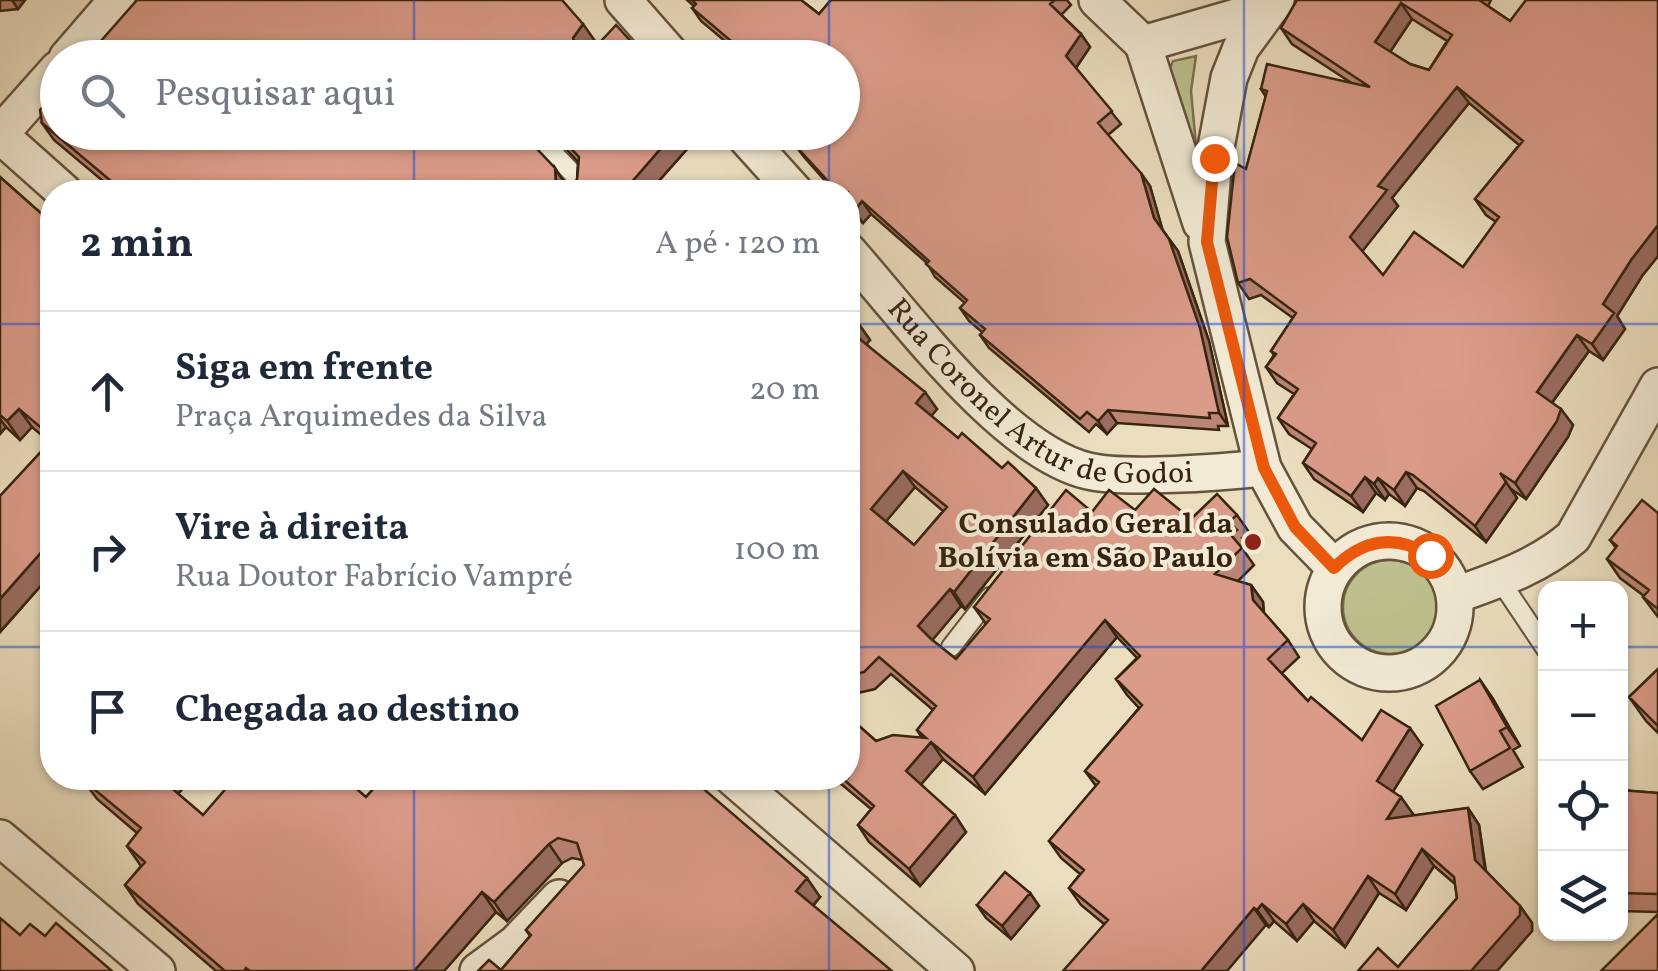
<!DOCTYPE html>
<html lang="pt">
<head>
<meta charset="utf-8">
<style>
	:root { --surface:#fff; --page:#f2f2f3; --text:#1f2937; --muted:#747a83; --line:#e0e1e3 }
	body { margin:0; font-family:Vollkorn,serif; background:var(--page); color:var(--text) }
	.controls { position:absolute; right:30px; bottom:30px; display:grid; overflow:hidden; border-radius:20px; box-shadow:0 2px 8px #0004 }
	.controls button { width:90px; height:90px; display:grid; place-items:center; padding:0; border:0; border-bottom:2px solid var(--line); background:var(--surface); color:var(--text); font:50px sans-serif }
	.stop { position:absolute; width:30px; height:30px; margin:-22px; border:8px solid #ea580c; border-radius:50%; background:#fff }
	.stop.end { background:#ea580c; border-color:#fff; box-shadow:0 2px 10px #0008 }
	.list { margin:0; padding:0; list-style:none }
	h2 { display:flex; justify-content:space-between; align-items:center; height:130px; margin:0; padding:0 40px; font-size:42px }
	h2 small { font-size:32px; font-weight:400; color:var(--muted) }
	.list li { display:grid; grid-template-columns:65px 1fr auto; gap:30px; align-items:center; box-sizing:border-box; height:160px; padding:0 40px; border-top:2px solid var(--line) }
	.list b { display:block; font-size:38px; white-space:nowrap }
	.list p { margin:0; font-size:32px; white-space:nowrap; color:var(--muted) }
	.list em { font-size:32px; font-style:normal; color:var(--muted) }
	.icon { flex:none; width:55px; height:55px; fill:none; stroke:currentColor; stroke-width:2; stroke-linecap:round; stroke-linejoin:round }
	.map { position:relative; flex:none; width:1658px; height:971px; overflow:hidden }
	.search { position:absolute; background:var(--surface); box-shadow:0 2px 8px #0004; left:40px; top:40px; width:820px; height:110px; display:flex; align-items:center; gap:25px; box-sizing:border-box; padding:0 35px; border-radius:55px; color:var(--muted); font-size:38px }
	.panel { position:absolute; background:var(--surface); box-shadow:0 2px 8px #0004; left:40px; top:180px; width:820px; height:610px; border-radius:40px }
	.map>svg:first-child { display:block }
	.green { fill:#bdc08e; stroke:#7a724e; stroke-width:2.5 }
	.lines { fill:none; stroke-linecap:round; stroke-linejoin:round }
	.service-casing { stroke:#64523b; stroke-width:22 }
	.minor-casing { stroke:#64523b; stroke-width:40 }
	.service { stroke:#f2ead5; stroke-width:18 }
	.minor { stroke:#f2ead5; stroke-width:35 }
	.wall { fill:#bb8576; stroke:#37240f; stroke-width:2.5; fill-rule:evenodd }
	.shaded-wall { fill:#996c60; stroke:#37240f; stroke-width:2.5 }
	.building { fill:#da9b89; stroke:#37240f; stroke-width:2.5; fill-rule:evenodd }
	.route { stroke:#ea580c; stroke-width:12 }
	.grid { fill:none; stroke:#1d4ed8; stroke-width:2.5; stroke-opacity:0.55 }
	.poi-dot { fill:#8f2418; stroke:#f2ead5; stroke-width:4 }
	.labels { text-anchor:middle; dominant-baseline:central; stroke-width:8; stroke-linejoin:round; paint-order:stroke }
	.street-label { font-size:30px; fill:#37240f; stroke:#f2ead5 }
	.poi-label { font-size:30px; font-weight:bold; fill:#37240f; stroke:#f2ead5; text-anchor:end }
</style>
</head>
<body>
<div class="map">
<svg width="1658" height="971" viewBox="0 0 1658 971">
	<rect width="100%" height="100%" fill="#ebdebf"/>
	<filter id="stains"><feTurbulence type="fractalNoise" baseFrequency=".002" numOctaves="4"/><feColorMatrix values="0 0 0 0 .2 0 0 0 0 .09 0 0 0 0 .02 0 0 0 .5 -.17"/></filter>
	<radialGradient id="worn" r=".72"><stop offset=".6" stop-color="#630" stop-opacity="0"/><stop offset="1" stop-color="#630" stop-opacity=".3"/></radialGradient>
	<!-- green -->
	<path class="green" d="M1196,56L1191,91L1197,156L1170,68L1173,61Z
		M1343 607a47 47 0 1 1 94 0a47 47 0 1 1-94 0Z"/>
	<g class="lines">
		<defs>
			<path id="service" d="M533,132L581,182L577,192
				M1499,579L1546,649
				M951,647L990,597"/>
			<g id="minor">
				<path d="M623,0L674,58"/>
				<path d="M1097,0L1143,44"/>
				<path d="M1276,0L1241,48L1229,78L1214,158L1207,242L1263,468L1295,527L1334,567"/>
				<path d="M1143,44L1201,223"/>
				<path d="M1143,44L1271,7"/>
				<path d="M67,58L117,0"/>
				<path d="M741,132L795,192"/>
				<path d="M0,134L58,69"/>
				<path d="M0,135L64,192"/>
				<path id="s1" d="M848,251C905,315 1004,451 1088,471C1124,480 1223,472 1263,468"/>
				<circle cx="1389" cy="607" r="66"/>
				<path d="M1456,595C1498,580 1538,567 1573,537L1658,386"/>
				<path d="M733,778L956,971"/>
				<path d="M0,838L157,971"/>
				<path d="M478,971L516,943L559,898"/>
			</g>
		</defs>
		<!-- service casing -->
		<use href="#service" class="service-casing"/>
		<!-- minor casing -->
		<use href="#minor" class="minor-casing"/>
		<!-- service -->
		<use href="#service" class="service"/>
		<!-- minor -->
		<use href="#minor" class="minor"/>
	</g>
	<!-- wall -->
	<path class="wall" d="M0,0H25L18,9L0,11Z
		M687,0H801L819,14L831,0H1067L1071,5L1061,15L1081,34L1090,47L1076,68L1121,124L1108,135L1150,186L1162,229L1178,251L1209,341L1228,426H1218L1219,430L1117,423L1107,434L1096,424L1089,432L989,348L980,335L982,332L969,321L960,308L965,303L935,277L927,263L871,214L863,223L848,206V192H835L804,157L795,145L842,132V58H745L701,21L692,8L694,6Z
		M1297,0H1491L1488,6L1510,21L1658,0V256L1642,276L1617,316L1625,329L1603,360L1589,351L1552,403L1573,425L1568,437L1526,499L1511,489L1517,498L1486,542L1424,491L1417,488L1405,506L1389,494L1385,500L1376,493L1363,512L1314,479L1303,463L1312,449L1289,434L1278,418L1294,394L1277,383L1266,367L1274,355L1271,351L1293,318L1261,295L1249,299L1238,283L1246,169L1266,97L1261,89L1350,82L1292,44L1281,28ZM1412,19L1447,41L1429,70L1410,64L1390,52ZM1469,103L1519,145L1475,199L1486,215L1496,222L1463,267L1383,275L1362,251L1398,206L1392,198Z
		M42,123L566,185L567,187L577,180L578,162L551,132H690L695,140L649,192H116L54,140Z
		M0,177L52,223V573L0,632V496L50,442L32,427L20,440L6,427L0,434Z
		M848,313L858,323L870,340L866,344L937,409L931,416L958,438L1002,468L1048,505L965,609L961,606L932,640L956,659L986,624L974,607L1092,512L1135,510L1191,519L1237,515L1249,532L1242,538L1248,547L1244,551L1254,565L1238,581L1251,585L1263,602L1264,613L1288,640L1299,657L1282,673L1308,701L1362,740L1422,745L1393,791L1413,814L1412,816L1468,808L1479,825L1486,871L1520,906L1532,923V931L1497,971H1358L1398,967L1457,898L1455,884L1434,866L1406,910L1379,893L1345,947L1314,921L1297,941L1274,921L1269,927L1266,925L1104,924L1081,905L1069,888L1080,874L1061,858L1049,841L1096,786L1085,771L1139,708L1127,695L1116,679L1137,658L1117,637L985,794L943,759L921,784L966,832L920,886L869,842L858,825L871,809L834,778H848V494L851,490L848,487ZM915,487L943,511L914,545L886,521ZM891,674L933,710L917,730L922,738L876,741L851,719L849,695L875,689Z
		M1658,513V617L1643,597L1644,596L1620,578L1607,559L1616,548L1610,540Z
		M1658,669V733L1646,721L1629,697Z
		M1480,680L1493,699L1520,746L1513,750L1523,767L1483,789L1470,771Z
		M85,778H192L178,794L203,815L366,797L383,778L820,897L813,906L501,970L530,936L526,930L584,865L583,860L572,858L562,863L507,921L496,912L444,971H216L138,904L125,885L141,866L127,846L137,833L97,799L83,780Z
		M1620,790L1658,793V912L1620,911Z
		M1030,893L1039,906L1011,939L986,918L977,905Z"/>
	<!-- shaded-wall -->
	<path class="shaded-wall" d="M12,0H25L18,9Z
		M1401,3L1412,19L1386,58L1375,42Z
		M583,24L595,41L585,55L576,50L573,38Z
		M1081,34L1090,47L1075,69L1066,56Z
		M1457,87L1469,103L1392,198L1398,206L1361,253L1350,237L1378,186Z
		M675,132H690L695,140L649,192H623Z
		M555,168L566,185L567,192L556,184Z
		M1141,173L1150,186L1163,231L1154,218Z
		M862,201L871,214L863,223L854,211Z
		M1658,225V256L1642,276L1617,316L1625,329L1603,360L1592,344L1603,304L1631,260Z
		M1169,239L1178,251L1209,341L1228,426L1219,413Z
		M858,323L870,340L863,348L851,332Z
		M1577,335L1589,351L1548,408L1537,392Z
		M925,392L937,409L928,420L916,403Z
		M19,409L32,427L20,440L7,421Z
		M1561,409L1573,425L1568,437L1526,499L1515,483Z
		M1108,410L1117,423L1107,434L1098,421Z
		M0,419L6,427L0,434Z
		M903,471L915,487L883,525L871,509Z
		M1406,472L1417,488L1405,506L1394,490Z
		M1365,477L1376,493L1363,512L1351,496Z
		M1378,478L1389,494L1385,500L1374,484Z
		M1506,482L1517,498L1486,542L1475,526Z
		M1036,488L1048,505L965,609L954,592Z
		M52,540V573L0,632V599Z
		M1251,585L1263,602L1264,617L1253,600Z
		M950,589L961,606L930,643L918,626Z
		M1105,620L1117,637L985,794L973,777Z
		M1480,680L1493,699L1520,746L1507,727Z
		M848,694L849,695L851,726L848,720Z
		M1410,728L1422,745L1389,798L1377,781Z
		M931,742L943,759L918,788L906,771Z
		M162,778H192L174,798L161,779Z
		M1401,797L1413,814L1399,836L1387,819Z
		M1468,808L1479,825L1486,877L1475,860Z
		M955,815L966,832L920,886L909,869Z
		M549,844L562,863L507,921L494,902Z
		M1422,849L1434,866L1406,910L1395,894Z
		M1368,876L1379,893L1345,947L1333,930Z
		M807,878L820,897L809,910L796,891Z
		M482,892L496,912L444,971H414Z
		M1030,893L1039,906L1011,939L1002,926Z
		M1262,904L1274,921L1269,927L1257,910Z
		M1303,904L1314,921L1297,941L1286,924Z
		M1520,906L1532,923V931L1497,971H1471Z
		M1254,908L1266,925L1227,971H1201Z"/>
	<!-- building -->
	<path class="building" d="M137,0H562L583,24L573,38L576,50L590,53L616,25L646,58H86Z
		M692,0H801L819,14L831,0H1055L1050,4L1081,34L1066,56L1112,111L1098,123L1141,173L1154,218L1169,239L1200,328L1219,413H1209L1210,418L1108,410L1098,421L1087,412L1080,419L980,335L985,329L960,308L967,300L926,264L929,261L862,201L854,211L848,204V192H838L795,145L806,132H842V58H751L692,8L696,4Z
		M1297,0H1479L1510,21L1526,0H1658V225L1631,260L1603,304L1614,313L1592,344L1577,335L1537,392L1561,409L1557,421L1515,483L1500,473L1506,482L1475,526L1413,475L1406,472L1394,490L1378,478L1374,484L1365,477L1351,496L1303,463L1316,443L1278,418L1298,389L1266,367L1276,354L1271,351L1296,313L1250,279L1238,283L1227,237L1235,163L1246,169L1267,91L1261,89L1267,64L1370,87L1281,28ZM1401,3L1452,35L1429,70L1410,64L1375,42ZM1457,87L1523,141L1475,199L1499,217L1463,267L1414,232L1383,275L1350,237L1387,190L1378,186Z
		M58,90V132H521L555,168L556,184L566,188L577,180L579,157L555,132H675L623,192H124L42,123L40,110Z
		M0,177L52,223V437L19,409L7,421L0,415Z
		M848,313L858,323L851,332L925,392L916,403L958,438L962,433L1002,468L1008,462L1036,488L954,592L950,589L918,626L931,639L956,659L990,619L974,607L1066,490L1092,512L1109,490L1135,510L1154,489L1191,519L1217,494L1237,515L1229,522L1237,530L1231,535L1242,548L1215,574L1251,585L1253,600L1288,640L1268,659L1308,701L1311,697L1362,740L1381,710L1410,728L1377,781L1401,797L1387,819L1468,808L1475,860L1520,906V915L1471,971H1358L1378,948L1398,967L1457,898L1454,877L1422,849L1395,894L1368,876L1333,930L1303,904L1286,924L1262,904L1257,910L1254,908L1201,971H1063L1108,920L1069,888L1084,870L1049,841L1099,782L1085,771L1142,705L1116,679L1140,656L1105,620L973,777L931,742L906,771L955,815L909,869L858,825L874,806L842,778H848V716L876,741L893,735L926,738L917,730L936,706L879,657L864,672L848,676V494L854,486L848,481ZM903,471L947,507L914,545L871,509Z
		M52,440V540L0,599V496Z
		M1642,500L1658,513V609L1643,597L1649,590L1607,559L1617,546L1610,540Z
		M1658,669V726L1629,697Z
		M1480,680L1507,727L1500,731L1510,748L1470,771L1436,706Z
		M85,778H162L161,779L203,815L235,778H344L366,797L383,778H691L807,878L796,891L892,971H478L489,960L501,970L531,935L526,930L584,865L577,843L558,838L549,844L494,902L482,892L414,971H250L246,968L244,971H225L125,885L145,862L127,846L141,828L83,780Z
		M1620,790L1658,793V894L1620,893Z
		M1005,872L1030,893L1002,926L977,905Z
		M1658,914V971H1601Z
		M0,918L20,935L30,924L45,936L56,923L112,971H0Z"/>
	<g class="lines">
		<!-- route -->
		<path class="route" d="M1214,158L1207,242L1264,468L1295,527L1334,568C1363,539 1395,534 1430,555"/>
	</g>
	<!-- grid -->
	<path class="grid" d="M414,0V58M829,0V58M1244,0V971M414,132V192M829,132V192M0,324H52M848,324H1658M0,647H52M848,647H1546M1620,647H1658M414,778V971M829,778V971"/>
	<!-- markers -->
	<circle class="poi-dot" cx="1253" cy="542" r="10"/>
	<g class="labels">
		<!-- street labels -->
		<g class="street-label">
			<text stroke="none"><textPath href="#s1" startOffset="252">Rua Coronel Artur de Godoi</textPath></text>
		</g>
		<!-- poi labels -->
		<g class="poi-label">
			<text x="1233" y="525">Consulado Geral da<tspan x="1233" dy="34">Bolívia em São Paulo</tspan></text>
		</g>
	</g>
	<rect width="100%" height="100%" filter="url(#stains)"/>
	<rect width="100%" height="100%" fill="url(#worn)"/>
</svg>
<div class="controls">
<button>+</button>
<button>−</button>
<button><svg class="icon" aria-label="locate" viewBox="0 0 24 24"><circle cx="12" cy="12" r="6"/><path d="M12 2v4M12 18v4M2 12h4M18 12h4"/></svg></button>
<button><svg class="icon" aria-label="layers" viewBox="0 0 24 24"><path d="M12 4l9 5-9 5-9-5zM3 14l9 5 9-5"/></svg></button>
</div>
<div class="stop" style="left:1430px;top:555px"></div>
<div class="stop end" style="left:1214px;top:158px"></div>
<div class="search"><svg class="icon" aria-label="search" viewBox="0 0 24 24"><circle cx="10" cy="10" r="6"/><path d="M15 15l6 6"/></svg>Pesquisar aqui</div>
<section class="panel">
<h2>2 min<small>A pé · 120 m</small></h2>
<ul class="list">
<li><svg class="icon" aria-label="ahead" viewBox="0 0 24 24"><path d="M12 20V5M6 11l6-6 6 6"/></svg><div><b>Siga em frente</b><p>Praça Arquimedes da Silva</p></div><em>20 m</em></li>
<li><svg class="icon" aria-label="right" viewBox="0 0 24 24"><path d="M7 20v-9h11M14 6l5 5-5 5"/></svg><div><b>Vire à direita</b><p>Rua Doutor Fabrício Vampré</p></div><em>100 m</em></li>
<li><svg class="icon" aria-label="arrive" viewBox="0 0 24 24"><path d="M6 21V4h12l-3 4 3 4H6"/></svg><div><b>Chegada ao destino</b></div></li>
</ul>
</section>
</div>
</body>
</html>
